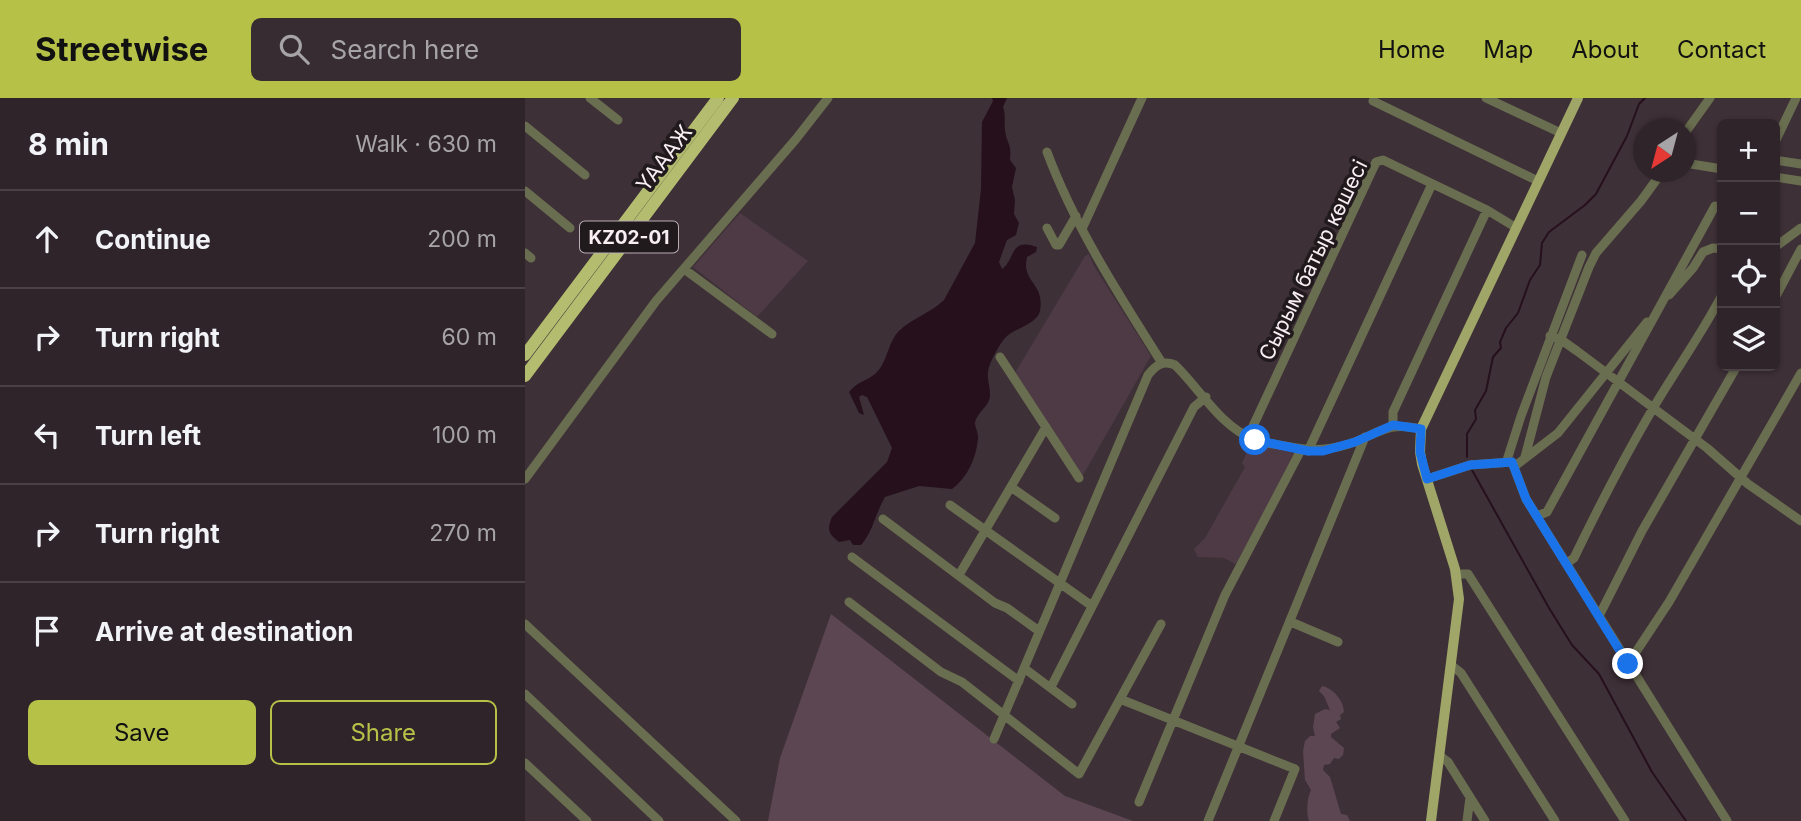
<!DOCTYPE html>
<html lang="en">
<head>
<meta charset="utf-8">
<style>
	:root { --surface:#2e2429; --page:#362c31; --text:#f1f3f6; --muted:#a7a4a8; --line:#494146; --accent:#b6c148 }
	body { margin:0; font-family:Inter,sans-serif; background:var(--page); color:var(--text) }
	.controls { position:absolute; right:21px; top:21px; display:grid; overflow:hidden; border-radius:10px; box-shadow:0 2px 5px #0004 }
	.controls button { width:63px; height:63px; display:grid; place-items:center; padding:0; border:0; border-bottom:2px solid var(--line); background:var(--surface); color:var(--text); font:35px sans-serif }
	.compass { position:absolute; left:1108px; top:21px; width:63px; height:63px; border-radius:50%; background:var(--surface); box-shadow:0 2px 5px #0004; rotate:216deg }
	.stop { position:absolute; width:21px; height:21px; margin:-16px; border:5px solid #1a73e8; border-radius:50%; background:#fff }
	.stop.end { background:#1a73e8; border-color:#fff; box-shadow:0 2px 7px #0008 }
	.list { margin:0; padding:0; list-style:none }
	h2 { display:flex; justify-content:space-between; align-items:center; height:91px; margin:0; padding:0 28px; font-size:30px }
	h2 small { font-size:23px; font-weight:400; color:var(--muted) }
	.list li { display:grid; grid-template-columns:46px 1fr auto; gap:21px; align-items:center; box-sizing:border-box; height:98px; padding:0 28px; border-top:2px solid var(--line) }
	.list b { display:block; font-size:26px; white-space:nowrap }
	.list em { font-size:23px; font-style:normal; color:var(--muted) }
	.actions { display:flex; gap:14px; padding:21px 28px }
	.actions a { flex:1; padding:16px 0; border:2px solid var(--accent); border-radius:10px; text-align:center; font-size:24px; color:var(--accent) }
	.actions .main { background:var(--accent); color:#111 }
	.icon { flex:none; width:38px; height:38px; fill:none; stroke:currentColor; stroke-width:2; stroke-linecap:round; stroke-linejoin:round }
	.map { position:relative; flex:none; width:1276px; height:723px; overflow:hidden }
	header { display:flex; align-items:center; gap:42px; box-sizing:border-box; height:98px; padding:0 35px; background:var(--accent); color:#111 }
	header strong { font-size:33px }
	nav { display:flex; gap:38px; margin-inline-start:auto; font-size:24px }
	.search { width:490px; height:63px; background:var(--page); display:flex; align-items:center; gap:18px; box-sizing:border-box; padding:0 24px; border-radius:10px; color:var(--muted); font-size:26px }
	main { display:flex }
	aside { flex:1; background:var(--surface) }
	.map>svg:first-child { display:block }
	.built { fill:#4d3a44 }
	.green { fill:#5c4651 }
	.water { fill:#25101c }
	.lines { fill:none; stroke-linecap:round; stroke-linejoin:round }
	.stream { stroke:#25101c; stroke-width:2 }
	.minor { stroke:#6a6e50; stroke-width:9 }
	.major { stroke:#9fa667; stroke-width:10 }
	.highway { stroke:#b3bc6f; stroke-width:12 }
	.route { stroke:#1a73e8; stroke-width:9 }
	.labels { text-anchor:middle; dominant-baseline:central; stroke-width:7; stroke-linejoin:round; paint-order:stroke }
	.shield { fill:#211a1d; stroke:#b8aeb3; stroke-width:2 }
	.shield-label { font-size:19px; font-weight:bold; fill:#f8eef3 }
	.street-label { font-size:21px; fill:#f8eef3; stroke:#211a1d }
</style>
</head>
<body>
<header>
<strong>Streetwise</strong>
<div class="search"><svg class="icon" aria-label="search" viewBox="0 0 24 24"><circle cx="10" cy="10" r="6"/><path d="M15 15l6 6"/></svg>Search here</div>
<nav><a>Home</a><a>Map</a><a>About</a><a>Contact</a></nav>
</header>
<main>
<aside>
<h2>8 min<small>Walk · 630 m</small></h2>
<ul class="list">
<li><svg class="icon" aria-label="ahead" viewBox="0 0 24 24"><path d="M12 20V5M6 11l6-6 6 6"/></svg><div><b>Continue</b></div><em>200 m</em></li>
<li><svg class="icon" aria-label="right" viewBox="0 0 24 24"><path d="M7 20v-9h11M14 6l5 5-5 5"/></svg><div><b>Turn right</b></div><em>60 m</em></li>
<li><svg class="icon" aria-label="left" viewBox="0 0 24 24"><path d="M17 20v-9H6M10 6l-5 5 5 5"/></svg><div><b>Turn left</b></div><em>100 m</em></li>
<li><svg class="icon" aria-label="right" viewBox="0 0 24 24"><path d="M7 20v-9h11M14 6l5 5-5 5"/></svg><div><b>Turn right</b></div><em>270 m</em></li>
<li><svg class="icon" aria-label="arrive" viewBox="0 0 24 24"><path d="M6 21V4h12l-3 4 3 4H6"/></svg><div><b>Arrive at destination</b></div></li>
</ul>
<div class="actions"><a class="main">Save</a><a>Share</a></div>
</aside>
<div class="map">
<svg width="1276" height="723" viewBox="0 0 1276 723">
	<rect width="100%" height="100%" fill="#3e3037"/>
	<!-- built -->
	<path class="built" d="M215,115L283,163L232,219L168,169Z
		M564,156L569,168L626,258L557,379L490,275L560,158Z
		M726,345L772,356L712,467L699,460L673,459L669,451L680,440L720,369L717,365Z"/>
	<!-- green -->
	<path class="green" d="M306,516L540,698L608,723H243L255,660Z
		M797,588C808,590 819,603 819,614L815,617L816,621L811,624L815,630L806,636V639L819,650L818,657L814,661L809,660L805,666L799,667L798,672L805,679L816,716L822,717L825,723H784C781,714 782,700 786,692L780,682L778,653L780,643L785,638H790L788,629L790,616L800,611L805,612L799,598L794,593Z"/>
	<!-- water -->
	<path class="water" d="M467,0H482L478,9C481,17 479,24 480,33C482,46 487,46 485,62L491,70L487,89L490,102L489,116L494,125L491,137L482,142L474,164L477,171C491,161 484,139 512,149L511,154L502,159C496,185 520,184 515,213C512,226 491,230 482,238C475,245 469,257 465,266C460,280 465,284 465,297C465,308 452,314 450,325C450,330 454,336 453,341C451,360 443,379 427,391L394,388L360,399C350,416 348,434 336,447H328L325,442L314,444C303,435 302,432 307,419L362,364L367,350L342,299L337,297L334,299L339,317L334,315L324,294C333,283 340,284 350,276C363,265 362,245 374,233C387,220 406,215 419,202L450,145L456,91L457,24L468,3Z"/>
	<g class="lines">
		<!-- stream -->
		<path class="stream" d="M942,359V336L951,321L950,312L961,293L968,259L976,250L975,244L981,230L993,215L1005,182L1015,167L1017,145L1024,134L1060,107L1071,96L1102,38L1114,6L1120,0
			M947,372L1024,510L1047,547L1074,576L1127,674L1161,723"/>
		<!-- minor -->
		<path class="minor" d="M65,0L93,22
			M961,0L1036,35
			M848,3L1013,83
			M0,28L60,77
			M1160,35L1185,0
			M1250,44L1271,0
			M522,54C550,129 594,197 637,265
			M1250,62L1276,66
			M1160,65L1197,71
			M1250,79L1276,83
			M0,93L45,130
			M522,130L531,147H534L551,118
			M557,131L617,0
			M1250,149L1276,130
			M0,155L6,160
			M159,171L247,236
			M1144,197L1168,170L1178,154L1188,150L1197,151
			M1250,200L1276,151
			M1025,238L1035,241L1052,253L1182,350L1223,386L1276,423
			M475,259L554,380
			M868,327V314L962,112
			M723,339L851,64L858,62L962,112L990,129
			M783,353L907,86
			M1000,359L1021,279L1064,169L1071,155L1116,103L1137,74
			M982,362L996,318L1057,157
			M990,368L1033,335L1122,224
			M0,381L131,203L271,41L303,0
			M902,381L945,367L987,364L1001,401L1202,723
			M486,389L530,420
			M425,407L567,508
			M1012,418L1022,414L1190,108
			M358,421L470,505L482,510L514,533
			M327,459L494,583
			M1042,465L1049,460C1073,410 1099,360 1127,312C1150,273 1176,237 1197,197
			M931,476H943L1100,723
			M434,477L521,329
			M324,504L416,574L437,584L554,676L636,526
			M1074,518L1117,433L1212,268
			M766,524L813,544
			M0,526L211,723
			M1103,566L1144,504L1276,275
			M926,567L936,575L1030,723
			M499,570L547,606
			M526,589L669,309L681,299
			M0,596L134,723
			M595,601L770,671L749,723
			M469,641L623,277C631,267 638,262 650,267C674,290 696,329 728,341C738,345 749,346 760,348C783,353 801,353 824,346C855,336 859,323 896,331
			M916,659L923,664L960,723
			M0,665L62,723
			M614,704L700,497L776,352
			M683,723L840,339
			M942,723L945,699"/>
		<!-- major -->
		<path class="major" d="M906,723L934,501L930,471L897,366L895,354L896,331L1053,0"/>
		<!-- highway -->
		<path class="highway" d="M0,257L193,0
			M0,278L208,0"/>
	</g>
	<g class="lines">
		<!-- route -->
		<path class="route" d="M730,342L783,353H798L830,344L868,327L896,331L895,354L902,381L945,367L987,364L1001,401L1103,566"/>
	</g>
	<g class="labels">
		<!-- shield labels -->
		<rect class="shield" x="55" y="123.5" width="98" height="31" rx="5"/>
		<g class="shield-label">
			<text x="104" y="139">KZ02-01</text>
		</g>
		<!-- street labels -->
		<g class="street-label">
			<text transform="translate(139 60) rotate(-53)">ҮАААЖ</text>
			<text transform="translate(788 162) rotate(-64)">Сырым батыр көшесі</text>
		</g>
	</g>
</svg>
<div class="controls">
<button>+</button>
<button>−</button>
<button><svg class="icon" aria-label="locate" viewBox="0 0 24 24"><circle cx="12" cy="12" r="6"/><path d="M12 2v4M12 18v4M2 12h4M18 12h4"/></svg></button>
<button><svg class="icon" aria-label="layers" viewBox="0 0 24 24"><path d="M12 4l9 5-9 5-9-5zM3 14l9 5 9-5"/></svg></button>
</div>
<svg class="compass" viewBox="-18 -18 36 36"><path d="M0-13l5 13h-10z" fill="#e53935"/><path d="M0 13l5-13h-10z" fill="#a7a4a8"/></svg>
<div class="stop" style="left:730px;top:342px"></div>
<div class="stop end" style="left:1103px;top:566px"></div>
</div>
</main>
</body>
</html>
